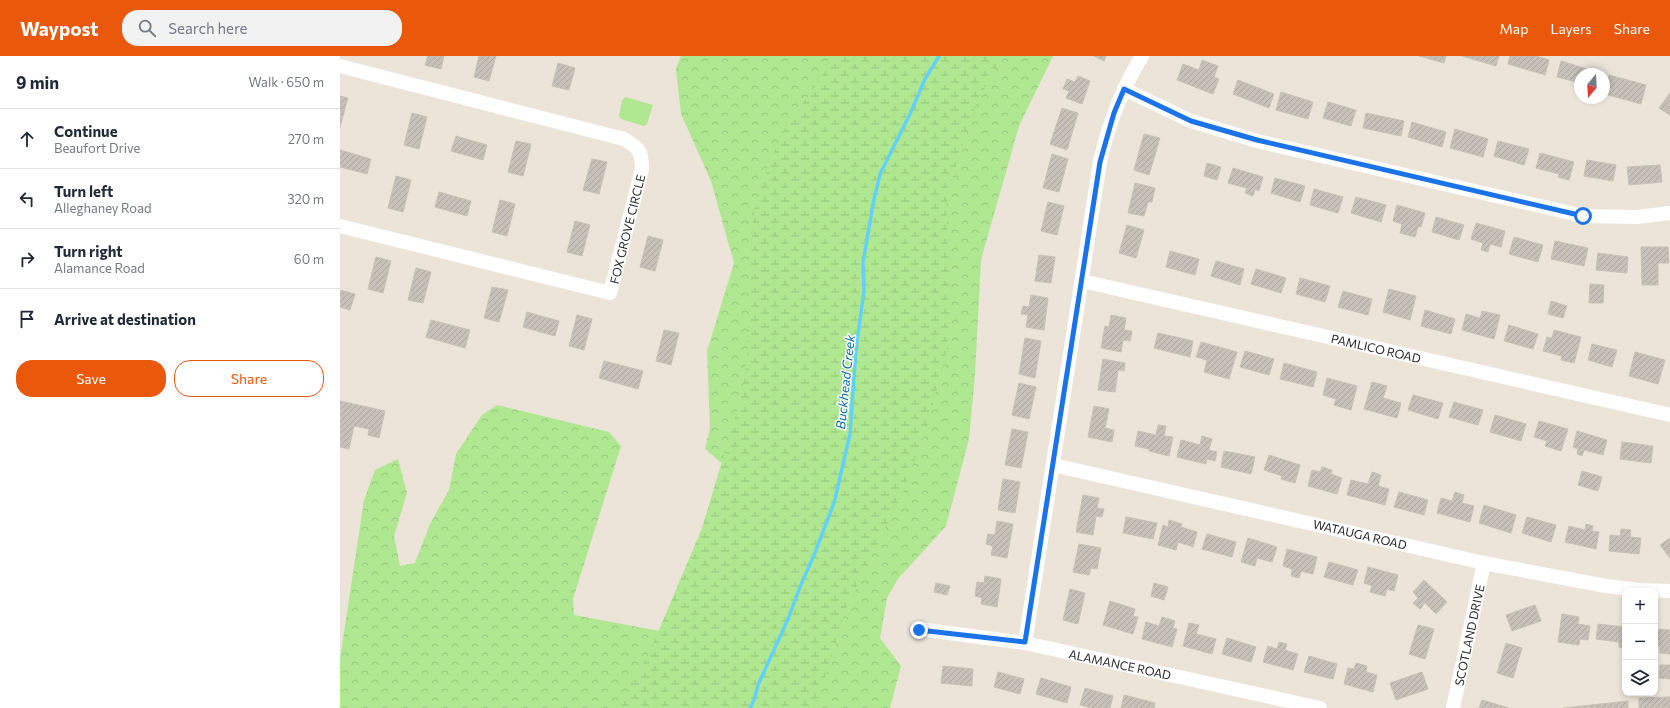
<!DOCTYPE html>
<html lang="en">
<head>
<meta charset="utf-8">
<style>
	:root { --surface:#fff; --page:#f2f2f3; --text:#1f2937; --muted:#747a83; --line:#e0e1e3; --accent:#ea580c }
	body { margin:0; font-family:Commissioner,sans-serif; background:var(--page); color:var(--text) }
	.controls { position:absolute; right:12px; bottom:12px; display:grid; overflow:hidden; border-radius:8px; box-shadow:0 2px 6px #0003 }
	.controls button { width:36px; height:36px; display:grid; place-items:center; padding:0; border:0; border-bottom:1px solid var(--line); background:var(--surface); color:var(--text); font:20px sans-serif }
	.compass { position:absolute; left:1234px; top:12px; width:36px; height:36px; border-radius:50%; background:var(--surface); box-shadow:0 2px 6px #0003; rotate:198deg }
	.stop { position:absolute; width:12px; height:12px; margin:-9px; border:3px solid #1a73e8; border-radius:50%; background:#fff }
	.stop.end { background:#1a73e8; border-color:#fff; box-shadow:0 1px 4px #0008 }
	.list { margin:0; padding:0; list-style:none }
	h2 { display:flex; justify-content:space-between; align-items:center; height:52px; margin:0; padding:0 16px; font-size:17px }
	h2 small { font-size:13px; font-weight:400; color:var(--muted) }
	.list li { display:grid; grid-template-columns:26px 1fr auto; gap:12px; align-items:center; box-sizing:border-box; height:60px; padding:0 16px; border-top:1px solid var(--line) }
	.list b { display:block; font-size:15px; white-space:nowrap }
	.list p { margin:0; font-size:13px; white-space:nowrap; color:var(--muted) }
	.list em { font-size:13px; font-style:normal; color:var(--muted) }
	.actions { display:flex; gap:8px; padding:12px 16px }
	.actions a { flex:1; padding:9px 0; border:1px solid var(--accent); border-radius:16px; text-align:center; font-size:14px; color:var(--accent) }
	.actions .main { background:var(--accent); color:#fff }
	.icon { flex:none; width:22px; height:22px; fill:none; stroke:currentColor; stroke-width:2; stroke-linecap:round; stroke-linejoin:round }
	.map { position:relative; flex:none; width:1330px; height:652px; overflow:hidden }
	header { display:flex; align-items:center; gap:24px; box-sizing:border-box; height:56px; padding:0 20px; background:var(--accent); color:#fff }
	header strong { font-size:19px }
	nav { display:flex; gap:22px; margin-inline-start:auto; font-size:14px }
	.search { width:280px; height:36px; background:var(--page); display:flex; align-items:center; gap:10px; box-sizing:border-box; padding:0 14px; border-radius:16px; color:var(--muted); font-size:15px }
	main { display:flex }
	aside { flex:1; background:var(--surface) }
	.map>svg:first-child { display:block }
	.forest { fill:url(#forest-crowns) }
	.wetland { fill:url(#wetland-marsh) }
	.park { fill:#afe891 }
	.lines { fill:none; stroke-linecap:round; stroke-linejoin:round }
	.stream { stroke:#63d2f9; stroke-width:3.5 }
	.building { fill:url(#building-hatch); stroke:#c8c1b3 }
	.minor { stroke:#fff; stroke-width:14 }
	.route { stroke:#1a73e8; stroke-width:5 }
	.labels { text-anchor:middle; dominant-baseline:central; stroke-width:3; stroke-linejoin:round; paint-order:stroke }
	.street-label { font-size:12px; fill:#292929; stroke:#fff }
	.water-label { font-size:13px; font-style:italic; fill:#026da4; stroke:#fff }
</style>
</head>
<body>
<header>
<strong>Waypost</strong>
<div class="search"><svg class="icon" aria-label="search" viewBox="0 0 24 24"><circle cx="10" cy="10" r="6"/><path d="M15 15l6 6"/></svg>Search here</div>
<nav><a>Map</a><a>Layers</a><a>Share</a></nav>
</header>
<main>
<aside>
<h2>9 min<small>Walk · 650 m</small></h2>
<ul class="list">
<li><svg class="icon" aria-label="ahead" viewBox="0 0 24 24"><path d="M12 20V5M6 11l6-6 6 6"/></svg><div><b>Continue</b><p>Beaufort Drive</p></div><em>270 m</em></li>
<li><svg class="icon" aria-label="left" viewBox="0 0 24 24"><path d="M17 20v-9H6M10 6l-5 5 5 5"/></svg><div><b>Turn left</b><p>Alleghaney Road</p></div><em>320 m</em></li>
<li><svg class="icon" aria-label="right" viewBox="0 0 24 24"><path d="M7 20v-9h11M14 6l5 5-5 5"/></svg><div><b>Turn right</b><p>Alamance Road</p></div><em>60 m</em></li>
<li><svg class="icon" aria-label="arrive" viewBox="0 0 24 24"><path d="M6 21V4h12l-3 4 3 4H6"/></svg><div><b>Arrive at destination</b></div></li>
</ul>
<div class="actions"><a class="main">Save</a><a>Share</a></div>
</aside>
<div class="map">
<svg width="1330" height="652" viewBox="0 0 1330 652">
	<defs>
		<pattern id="forest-crowns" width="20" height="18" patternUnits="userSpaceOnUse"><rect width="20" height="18" fill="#afe891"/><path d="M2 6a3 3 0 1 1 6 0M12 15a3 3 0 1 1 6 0" fill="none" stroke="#97c77d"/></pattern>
		<pattern id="wetland-marsh" width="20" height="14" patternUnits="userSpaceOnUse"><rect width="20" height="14" fill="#afe891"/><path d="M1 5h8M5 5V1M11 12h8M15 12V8" fill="none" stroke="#97c77d"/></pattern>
		<pattern id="building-hatch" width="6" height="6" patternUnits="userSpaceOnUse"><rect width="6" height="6" fill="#c8c1b9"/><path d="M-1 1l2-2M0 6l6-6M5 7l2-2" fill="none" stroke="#aca69f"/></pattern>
	</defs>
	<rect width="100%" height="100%" fill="#ede4d9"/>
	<!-- forest -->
	<path class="forest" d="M341,0H713L679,70L641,204L635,319L629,383L606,470L558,523L547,542L540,582L561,610L550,652H0V603L24,444L35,414L58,403L67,437L54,480L60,510L75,507L90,468L109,434L116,398L142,359L157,349L269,376L281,390L233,543L234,559L330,577L390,414L365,393L370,372L367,295L394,207L371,125L341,58L336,13Z"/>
	<!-- wetland -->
	<path class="wetland" d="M496,0H664L653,15L635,51L615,113L606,150L611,253L607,293L589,365L563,436L506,553L476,652H276L308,600L362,472L400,346L407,304L413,159L427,113L443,76Z"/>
	<!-- park -->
	<path class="park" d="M286,41L313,49L307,68L304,70L281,63L279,60L282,44Z"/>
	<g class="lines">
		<!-- stream -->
		<path class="stream" d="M410,652L414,644L418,629L448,563L460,531L474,499L494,447L510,378L516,294L524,234L523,207L533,148L540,118L570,58L585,23L599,0"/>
	</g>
	<!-- building -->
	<path class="building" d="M88,0H104L101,13L85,9Z
		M139,0H156L149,25L134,21Z
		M754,0H766L764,5Z
		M1079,0H1106L1104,7Z
		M1122,0H1159L1156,10Z
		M1170,0H1196L1209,4L1205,19L1168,8Z
		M862,4L878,10L874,21L879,23L873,38L837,24L843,8L859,14Z
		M1221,5L1257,16V18H1240V27L1217,21Z
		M218,7L235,12L229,34L212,30Z
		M1269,19L1306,29L1301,48L1264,38Z
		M738,20L750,25L742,48L726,42L729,35L723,33L727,23L735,26Z
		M898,24L934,38L929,52L893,38Z
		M941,36L973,46L968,63L936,54Z
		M1330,37V59L1319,52Z
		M0,40L8,42L0,71Z
		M988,46L1016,54L1011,70L983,62Z
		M722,52L738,57L727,94L710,88Z
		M72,57L87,61L79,93L64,89Z
		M1026,57L1064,65L1061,80L1023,72Z
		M1072,66L1106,76L1102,91L1068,81Z
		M1115,73L1148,83L1143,101L1110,92Z
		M804,78L820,82L809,119L794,114Z
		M116,80L147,89L143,104L111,95Z
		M176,85L191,88L183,120L168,116Z
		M1158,85L1189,93L1184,109L1154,100Z
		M0,94L31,103L27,118L0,111Z
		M1200,97L1234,106L1229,124L1218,121L1219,118L1196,112Z
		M712,98L728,103L719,136L703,132Z
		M252,103L267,106L259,138L243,134Z
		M1247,104L1276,109L1273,125L1244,120Z
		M867,107L881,111L877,124L864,120Z
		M1320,109L1322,126L1289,129L1287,111Z
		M893,112L923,121L919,135L915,133L913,140L905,137L907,132L888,127Z
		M56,120L71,124L63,156L48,152Z
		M935,122L965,130L960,146L931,137Z
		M795,127L815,132L812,146H808L804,160L788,157Z
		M974,133L1003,141L998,157L970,149Z
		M99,136L131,145L127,160L95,151Z
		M1016,141L1046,149L1041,166L1011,157Z
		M160,144L175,148L167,180L152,176Z
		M708,146L724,150L717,179L701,175Z
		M1057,149L1085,157L1081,171H1078L1075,181L1060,177L1062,168L1053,165Z
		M1096,161L1124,169L1119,184L1092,176Z
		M235,165L250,169L242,200L227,196Z
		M1136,167L1165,175L1161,191L1150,188L1148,196L1141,194L1143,187L1131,183Z
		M787,169L804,174L796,202L779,197Z
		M308,180L323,184L315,215L300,211Z
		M1174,181L1203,189L1198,206L1169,198Z
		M1215,185L1248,192L1244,210L1211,203Z
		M1301,191H1328L1329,207H1318V229H1302Z
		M830,195L859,203L855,219L826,211Z
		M1258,197L1288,201L1287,217L1256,214Z
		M699,199L715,201L711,227L695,225Z
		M36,201L51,205L43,237L28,233Z
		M876,205L904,213L900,229L871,220Z
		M76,212L91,216L83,247L68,244Z
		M916,213L946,222L941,237L911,228Z
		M960,222L990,230L985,246L956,238Z
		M1250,228L1264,229L1263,247H1249Z
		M152,231L168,234L159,266L144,262Z
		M1049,233L1076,240L1070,264L1043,256Z
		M0,234L15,238L10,254L0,251Z
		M1003,235L1032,243L1028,259L998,251Z
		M691,239L708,242L704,274L686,271L688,259L681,258L683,250L689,251Z
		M1211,245L1227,250L1223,262L1208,258Z
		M1085,254L1115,263L1111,278L1081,270Z
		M1142,255L1160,259L1154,283L1122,274L1126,258L1140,262Z
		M187,256L219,265L215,280L183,271Z
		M237,259L252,263L244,294L229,290Z
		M771,259L786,262L784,274L792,275L790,285L783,284L781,296L761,292L765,270L769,271Z
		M91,264L130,274L125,292L86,281Z
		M1169,269L1198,278L1193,293L1164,285Z
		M324,274L339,277L331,309L316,305Z
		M1214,274L1241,281L1234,307L1221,304L1222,300L1203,295L1207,281L1212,282Z
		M818,277L853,285L850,301L814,292Z
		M685,282L701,285L695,322L679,318Z
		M861,286L897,296L889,323L864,316L867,304L856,301Z
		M1252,288L1277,294L1272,311L1248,304Z
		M905,295L934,303L929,319L900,311Z
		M1295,296L1325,304L1318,328L1289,320Z
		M763,303L785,307L784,315L778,314L775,336L758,334Z
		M264,305L303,315L298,333L259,322Z
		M944,307L977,316L973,331L940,323Z
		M987,322L1017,330L1011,354L994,349L996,343L983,339Z
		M1032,326L1047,330L1043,342L1061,347L1057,362L1024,353Z
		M679,327L696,331L689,363L672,359Z
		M1073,339L1103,347L1098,363L1068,354Z
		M0,345L45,355L39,382L28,379L29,373L14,370L9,393L0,391Z
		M1114,346L1143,354L1138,369L1109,361Z
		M754,350L769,353L765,372L774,374L772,386L748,381Z
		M1155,359L1186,368L1181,385L1150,376Z
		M1199,365L1228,373L1221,395L1205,390L1207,385L1194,381Z
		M818,369L826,370L824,380L833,381L829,400L809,395V393L795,390L798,375L816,379Z
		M672,373L688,376L681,412L665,409Z
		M1237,375L1267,384L1263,399L1244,394L1242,400L1237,398L1238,393L1233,391Z
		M862,380L872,383L869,394L877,396L875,405L867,403L866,408L837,401L841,384L860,389Z
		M1282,386L1313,390L1311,407L1280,403Z
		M884,395L915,401L911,418L881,411Z
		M929,399L960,409L955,427L941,423L942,420L924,414Z
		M982,411L992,414L991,418L1002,422L997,438L968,430L972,414L980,416Z
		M1242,415L1262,421L1258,435L1238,429Z
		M1032,416L1041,419L1038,430L1049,433L1045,449L1007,439L1011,424L1028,428Z
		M663,423L680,426L675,457L658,454Z
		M1059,436L1088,444L1084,459L1054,451Z
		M1115,436L1124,439L1122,447L1134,450L1130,466L1097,457L1101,442L1112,445Z
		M743,439L759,442L757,452L764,453L762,461L756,460L753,479L736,476Z
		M1144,449L1176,459L1171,477L1139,467Z
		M786,461L817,467L813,483L783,477Z
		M1187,461L1216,469L1211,486L1182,477Z
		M829,464L842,468L841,471L857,476L853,491L838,486L836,494L818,489L823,469L828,471Z
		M657,465L673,468L667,502L651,499L653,490L646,488L648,478L655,479Z
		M1246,468L1253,470L1252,475L1259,476L1256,493L1225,486L1229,470L1245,474Z
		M1281,473L1291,474L1290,481L1301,482L1299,498L1269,495L1270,479L1280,480Z
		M867,478L896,486L892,501L862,493Z
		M908,482L937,491L932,506L917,502L915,510L901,506Z
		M1330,482V502L1320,489Z
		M739,488L761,492L757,513L751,512L749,519L733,516Z
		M947,493L977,501L973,518L961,515L959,522L951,520L952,513L943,510Z
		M989,506L1018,514L1013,529L984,521Z
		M1028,511L1058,519L1054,535L1047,533L1045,540L1030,536L1032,530L1024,527Z
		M645,520L661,523L657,551L641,548L642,542L635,540L637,526L644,527Z
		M1084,524L1107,546L1096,558L1085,547L1080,553L1073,547L1078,542L1073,536Z
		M596,527L610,530L607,539L594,536Z
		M814,527L828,531L824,544L811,540Z
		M730,533L745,537L738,568L723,564Z
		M770,545L795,553L793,560L798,561L793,578L763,569Z
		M1195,549L1201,565L1172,575L1166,559Z
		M1222,558L1239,561L1238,568L1250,570L1248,584L1240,583L1239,589L1218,586Z
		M822,561L835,565L833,572L837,573L832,591L802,583L806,566L819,570Z
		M849,567L859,569L856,578L876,583L872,598L843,590Z
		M1258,568L1285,571V592L1279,591V586L1256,583Z
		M1078,569L1094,573L1085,603L1069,598Z
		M1315,573L1330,574V598L1320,597V590H1315Z
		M887,582L916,591L911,606L882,598Z
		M939,586L947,588L945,594L958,598L953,614L923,606L928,590L937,593Z
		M1166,587L1182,592L1173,622L1157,617Z
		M969,600L997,608L993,623L964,616Z
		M1016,607L1027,610L1026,616L1037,619L1033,636L1004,628L1008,612L1014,613Z
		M1320,609H1330V623L1319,622Z
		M603,610L633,613L632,630L601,627Z
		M658,616L684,623L680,638L654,631Z
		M1082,616L1088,633L1056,644L1050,627Z
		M701,622L731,631L727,647L696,638Z
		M745,632L773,640L770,652H752L740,649Z
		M784,639L815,647L814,652H781Z
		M1330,641V652H1299V642Z
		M1142,644L1169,652H1139Z
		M1288,645V652H1223Z"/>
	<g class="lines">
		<!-- minor -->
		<path class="minor" d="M0,10L284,83C299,92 302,95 302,113L270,237L0,170
			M784,33L851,65L917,85L1243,160L1297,161L1330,157
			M742,225L1330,359
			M713,409L1144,507L1266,530L1299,534L1330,535
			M579,573L685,587L980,652
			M685,587L760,106C768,69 782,33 802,0
			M1113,652L1144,507"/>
	</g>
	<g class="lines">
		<!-- route -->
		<path class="route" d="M579,574L685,586L760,106L774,57L784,33L851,65L917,84L1243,160"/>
	</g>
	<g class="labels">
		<!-- street labels -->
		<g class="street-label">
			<text transform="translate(287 173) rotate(-76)">FOX GROVE CIRCLE</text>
			<text transform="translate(1036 292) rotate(13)">PAMLICO ROAD</text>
			<text transform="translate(1020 478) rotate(13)">WATAUGA ROAD</text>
			<text transform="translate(1129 579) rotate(-78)">SCOTLAND DRIVE</text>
			<text transform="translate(780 608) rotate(12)">ALAMANCE ROAD</text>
		</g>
		<!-- water labels -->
		<g class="water-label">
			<text transform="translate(505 326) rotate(-84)">Buckhead Creek</text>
		</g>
	</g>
</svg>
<div class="controls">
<button>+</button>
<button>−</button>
<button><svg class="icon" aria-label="layers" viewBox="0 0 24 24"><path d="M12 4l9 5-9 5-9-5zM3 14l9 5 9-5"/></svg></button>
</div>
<svg class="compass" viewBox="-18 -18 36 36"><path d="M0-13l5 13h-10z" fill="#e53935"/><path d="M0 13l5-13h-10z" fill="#747a83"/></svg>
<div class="stop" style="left:1243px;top:160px"></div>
<div class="stop end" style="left:579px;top:574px"></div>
</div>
</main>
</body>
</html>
